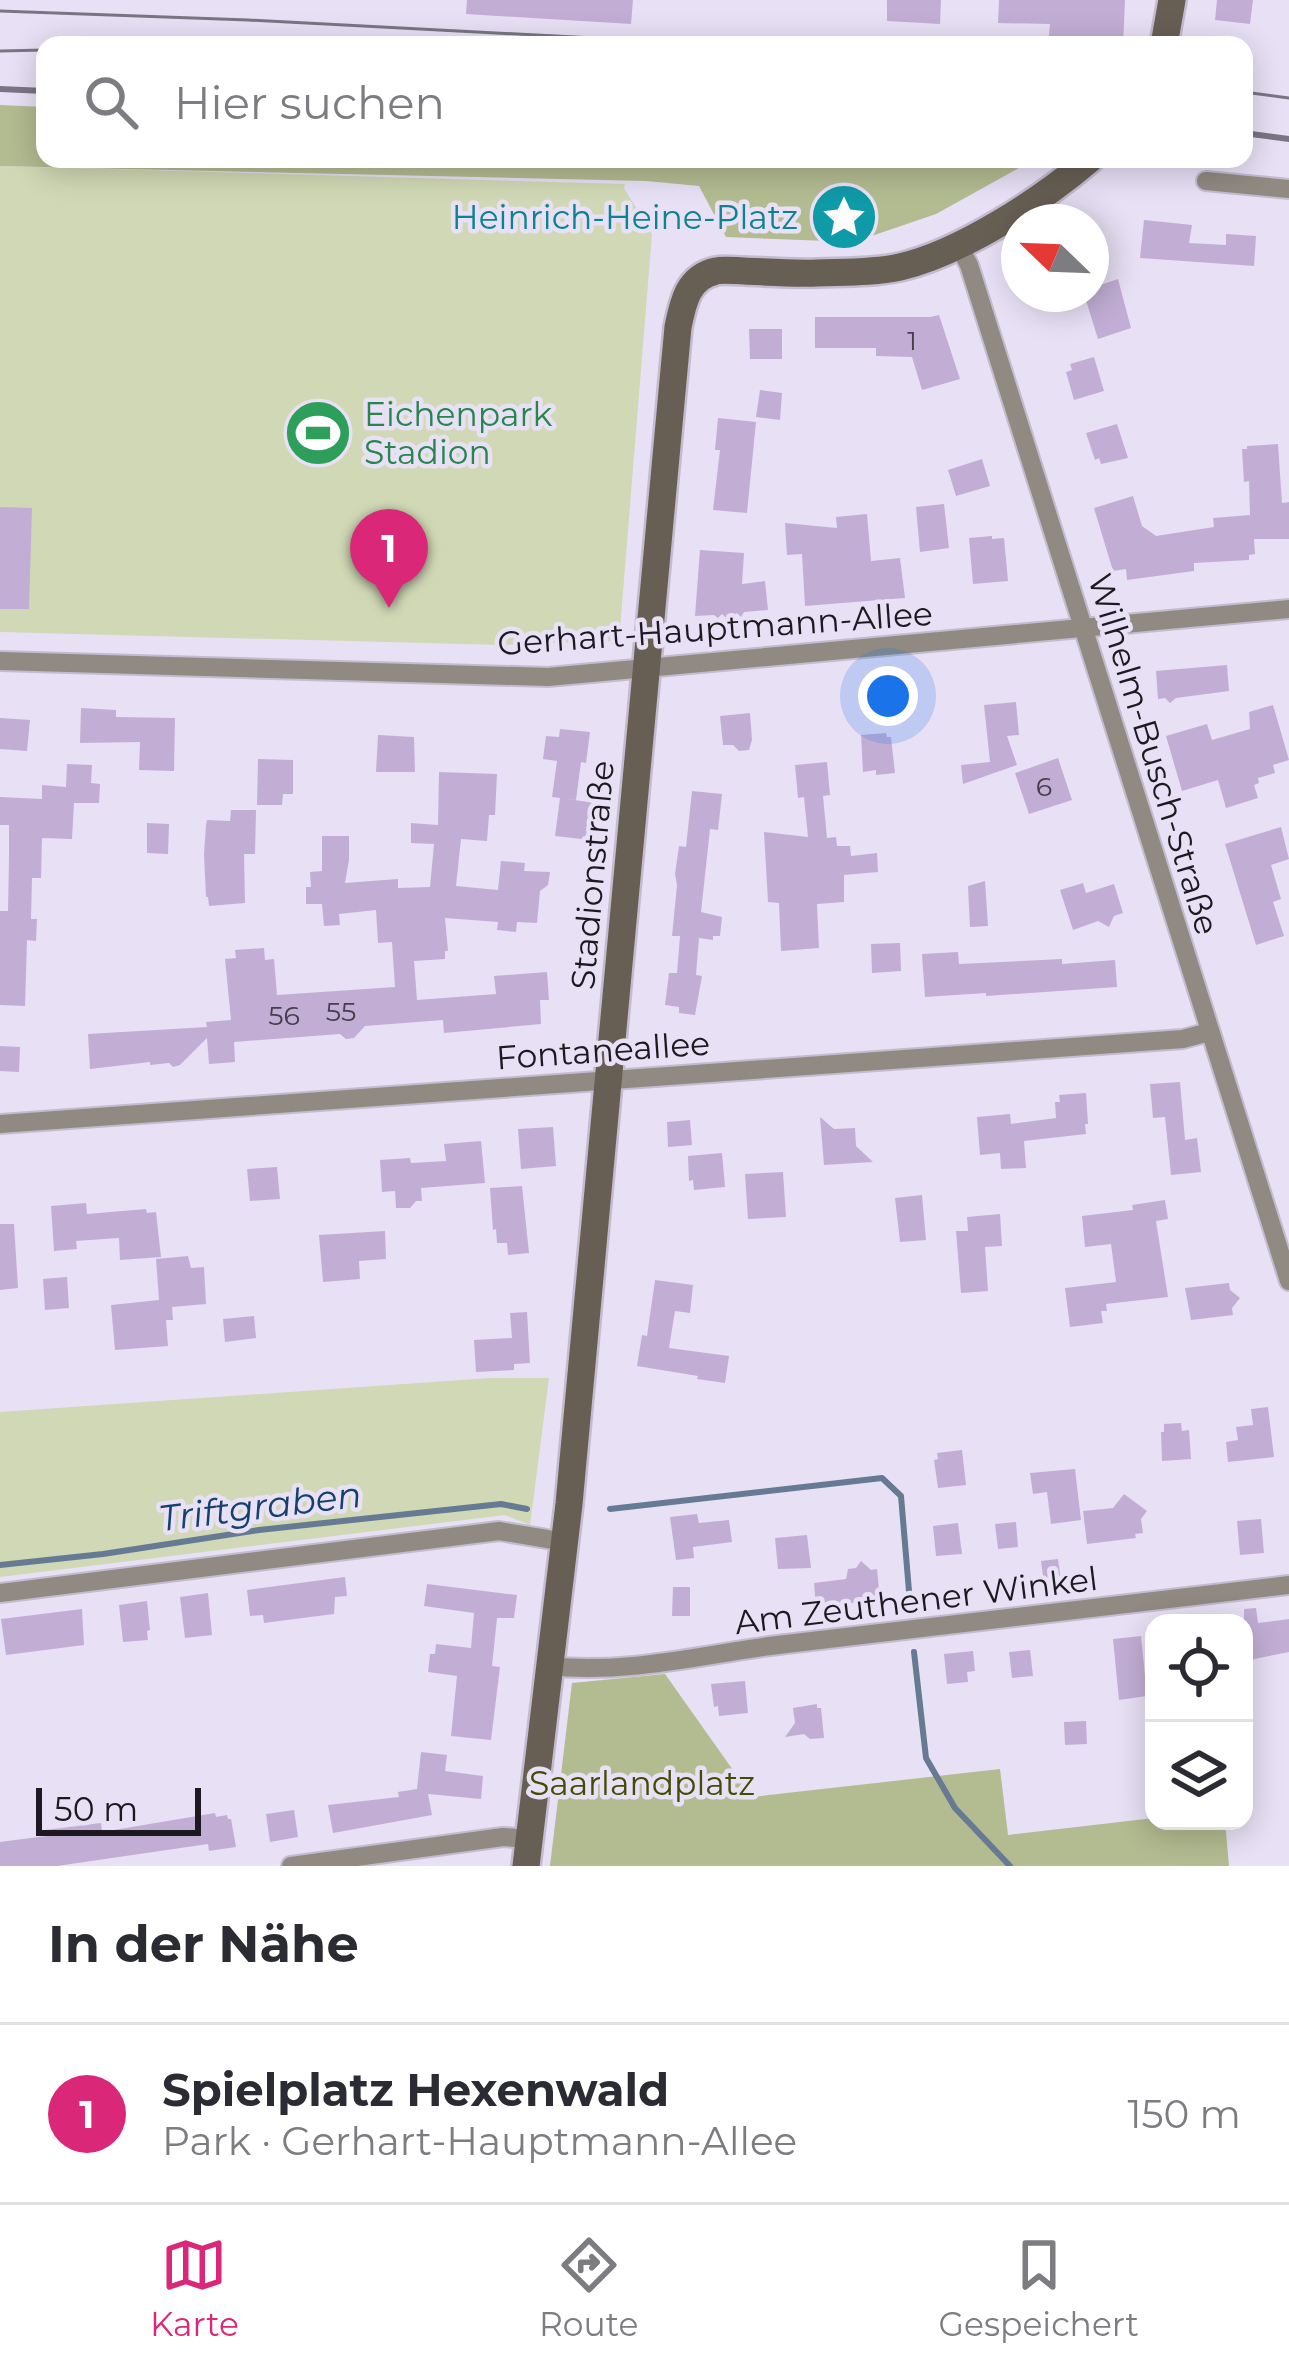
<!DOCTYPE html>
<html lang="de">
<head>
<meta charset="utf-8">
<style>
	:root { --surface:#fff; --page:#f7f7f7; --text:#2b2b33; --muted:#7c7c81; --line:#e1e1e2; --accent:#db2777 }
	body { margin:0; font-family:Montserrat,sans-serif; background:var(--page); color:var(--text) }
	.controls { position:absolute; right:36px; bottom:36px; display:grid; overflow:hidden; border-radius:24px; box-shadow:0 6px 30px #0003 }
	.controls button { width:108px; height:108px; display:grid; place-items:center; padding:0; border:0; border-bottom:3px solid var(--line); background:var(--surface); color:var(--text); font:60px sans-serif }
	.compass { position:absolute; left:1001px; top:204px; width:108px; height:108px; border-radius:50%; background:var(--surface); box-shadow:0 6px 30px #0003; rotate:293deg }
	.scale { position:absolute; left:36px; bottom:30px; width:165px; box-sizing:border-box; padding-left:12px; border:6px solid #1c1920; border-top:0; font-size:33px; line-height:42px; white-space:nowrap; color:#1c1920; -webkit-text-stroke:9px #e8e0f5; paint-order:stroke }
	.you { position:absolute; left:888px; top:696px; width:42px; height:42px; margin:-30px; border:9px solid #fff; border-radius:50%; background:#1a73e8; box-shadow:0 0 0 18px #1a73e833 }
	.badge { display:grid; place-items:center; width:78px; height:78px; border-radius:50%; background:var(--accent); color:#fff; font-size:39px; font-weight:700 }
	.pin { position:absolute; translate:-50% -99px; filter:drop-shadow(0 3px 6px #0008) }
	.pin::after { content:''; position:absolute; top:63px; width:42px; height:36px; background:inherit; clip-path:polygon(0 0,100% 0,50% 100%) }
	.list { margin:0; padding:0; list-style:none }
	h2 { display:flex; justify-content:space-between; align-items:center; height:156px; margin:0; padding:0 48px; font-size:51px }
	h2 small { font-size:39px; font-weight:400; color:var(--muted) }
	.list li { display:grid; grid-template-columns:78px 1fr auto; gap:36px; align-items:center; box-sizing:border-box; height:180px; padding:0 48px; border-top:3px solid var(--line) }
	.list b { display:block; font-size:45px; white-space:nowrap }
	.list p { margin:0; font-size:39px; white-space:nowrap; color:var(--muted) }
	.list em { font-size:39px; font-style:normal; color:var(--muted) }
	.icon { flex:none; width:66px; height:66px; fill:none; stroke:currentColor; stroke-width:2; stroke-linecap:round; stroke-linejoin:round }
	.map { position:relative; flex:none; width:1289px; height:1866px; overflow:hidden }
	.search { position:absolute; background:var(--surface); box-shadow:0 6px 30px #0003; left:36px; right:36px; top:36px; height:132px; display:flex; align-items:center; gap:30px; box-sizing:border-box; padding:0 42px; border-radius:24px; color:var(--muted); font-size:45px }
	.sheet { height:336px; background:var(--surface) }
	nav { display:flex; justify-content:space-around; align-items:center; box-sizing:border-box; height:168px; border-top:3px solid var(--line); background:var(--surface); font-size:33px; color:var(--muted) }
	nav a { display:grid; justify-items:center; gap:6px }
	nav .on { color:var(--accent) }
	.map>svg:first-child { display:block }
	.green { fill:#d0d8b5 }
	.forest { fill:#b3bb91 }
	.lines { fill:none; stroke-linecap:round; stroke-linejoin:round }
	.stream { stroke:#667a93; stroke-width:6 }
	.building { fill:#c2aed5 }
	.street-casing { stroke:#c3bccf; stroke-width:22 }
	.secondary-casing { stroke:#c3bccf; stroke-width:32 }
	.street { stroke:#908a82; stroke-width:18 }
	.secondary { stroke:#685f54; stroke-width:27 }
	.tram { stroke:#7a7583; stroke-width:3 }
	.rail { stroke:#7a7583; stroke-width:6 }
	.labels { text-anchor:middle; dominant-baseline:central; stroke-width:9; stroke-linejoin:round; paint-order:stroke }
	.number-label { font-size:27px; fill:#463e4d }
	.culture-label { font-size:33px; fill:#0d838f; stroke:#e8e0f5; text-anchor:end }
	.leisure-label { font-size:33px; fill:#27864d; stroke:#e8e0f5; text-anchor:start }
	.street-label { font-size:33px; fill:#1c1920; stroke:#e8e0f5 }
	.park-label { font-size:33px; fill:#434c04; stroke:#e8e0f5 }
	.water-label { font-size:36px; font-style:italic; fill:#14406c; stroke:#e8e0f5 }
</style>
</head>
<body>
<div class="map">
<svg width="1289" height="1866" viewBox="0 0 1289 1866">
	<rect width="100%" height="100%" fill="#e8e0f5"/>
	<!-- green -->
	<path class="green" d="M0,166L625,184L624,188L652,234L619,641L502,645L0,632Z
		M490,1378H549L530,1525L505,1515L0,1577V1412Z"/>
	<!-- forest -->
	<path class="forest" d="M0,105L45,107V159H1035L936,214L854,242L726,237L699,186L646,181L0,166Z
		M665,1674L752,1797L1000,1769L1008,1835L1154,1818V1821H1225L1229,1866H550L572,1683Z"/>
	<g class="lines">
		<!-- stream -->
		<path class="stream" d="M610,1509L882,1478L901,1496L910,1603
			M0,1565L103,1554L259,1530L501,1504L527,1509
			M914,1652L926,1758L955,1808L1010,1866"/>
	</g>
	<!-- building -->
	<path class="building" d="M467,0H633L631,24L466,14Z
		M887,0H941L940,24L887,21Z
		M999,0H1125L1123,45H1048L1050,24L998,23Z
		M1217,0H1253L1250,24L1215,20Z
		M1144,220L1192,225L1189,243L1226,245V234L1256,236L1254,266L1140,258Z
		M1118,279L1131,328L1098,339L1084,294H1091V288Z
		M939,315L960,379L922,390L912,357L876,356V348H815V317H930Z
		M749,329H782V359H750Z
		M1094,357L1104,391L1074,400L1066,372L1072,370L1070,364Z
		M760,390L782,393L780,420L756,417Z
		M718,418L756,422L747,513L713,510L720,450H715Z
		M1117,424L1128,458L1101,464L1099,458L1095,460L1086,433Z
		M1278,444L1282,503L1289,502V539H1254L1255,554L1249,555V560L1194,563V571L1127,580L1126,569L1113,571L1094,508L1133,496L1142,526L1156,536L1214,527L1213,518L1250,515L1249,481L1244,482L1242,449H1247V446Z
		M982,459L990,486L956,496L948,470Z
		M944,504L949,548L920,552L916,507Z
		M0,507L32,508L29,609H0Z
		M867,514L871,561L900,558L905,598L805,606L802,554L787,555L785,523L837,528L836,517Z
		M992,536V539L1004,538L1008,581L973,584L969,538Z
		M700,550L744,553L742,584L765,581L768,610L744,612L741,617L737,613L733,617L729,614L726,618L722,614L718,618L714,615L695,616Z
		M1227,665L1229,691L1176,698L1170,703L1165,698L1158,699L1156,671Z
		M1016,702L1019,735L1007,736L1017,765L963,784L961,765L990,762L984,705Z
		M1273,705L1289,760L1273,765L1275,773L1258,778L1259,783L1254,785L1258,798L1226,808L1218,780L1182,791L1166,736L1207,724L1212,740L1250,729L1249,712Z
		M81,708L116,710V717L175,718L174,771L139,770L140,742L80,743Z
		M750,713L752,740L749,750L739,751L733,745H723L720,716Z
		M0,718L30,720L27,751L0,749Z
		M560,729L590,732L586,763L581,762L576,800L561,798L595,803L590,840L555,836L560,798L552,797L557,761L543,759L546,736L559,737Z
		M886,733L887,737H891L895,773L876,775V770L863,772L861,735Z
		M378,735L414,737L415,772H376Z
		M1058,758L1072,800L1029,814L1015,773Z
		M258,759L293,760V794H283L282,805H257Z
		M827,762L830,795L823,796L827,838L836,837L837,846H850L851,856L877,853L878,872L844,875V902L817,904L819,948L781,951L779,903L768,902L764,832L808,837L804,797L798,798L795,765Z
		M67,764L92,765L91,783L100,784L99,803H74L72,839L42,838L41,878H32L31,919H37L36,941L27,940L25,1006L0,1005V911H8L9,860V825H0V797L42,799V785L66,787Z
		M439,772L497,774L495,815H489L487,841L461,839L456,886L498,890L501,861L525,863L524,871L550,872L548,885L540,891L537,923L517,922L516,932L497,930L498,922L445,918L448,951H445V959L414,961L417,1000L496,994L494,976L547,972L549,1000H540L541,1024L444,1033L443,1020L365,1026L354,1038L346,1039L340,1034L234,1042L235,1062L209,1064L207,1038L180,1065L173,1067L169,1063L150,1065V1062L90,1069L88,1034L207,1027L206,1022L231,1020L225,959L236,958L235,950L264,948L265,960L274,959L277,995L395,987L392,942L378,943L376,910L339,914L340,925L324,926L322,904H306V887H311L310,872L322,871V836H349V860L345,883L398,879V888L430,887L434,844L411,843V823L438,825Z
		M692,791L722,794L718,830L710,829L701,912L722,917L720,936H713V940L699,938L696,975L702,976L695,1015L679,1013V1007L665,1005L669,973H677L680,936H672L677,885L675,874L679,846L686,847Z
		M231,810H256L255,854H244L245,903L209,906L208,897H206L204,854L206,825L207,820L230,821Z
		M147,823L169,824L168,854L147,853Z
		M1281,827L1289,859L1271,865L1281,899L1273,902L1284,936L1256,945L1225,844Z
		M985,881L988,926L970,927L968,886Z
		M1083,883L1086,893L1114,884L1123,913L1114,916L1109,927L1098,921L1073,930L1060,890Z
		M900,943L901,971L872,973L871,944Z
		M958,952L959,964L1062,959V964L1115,960L1117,987L986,996V993L925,997L922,954Z
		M0,1046L20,1047L19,1072L0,1071Z
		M1180,1082L1185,1140L1197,1138L1201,1172L1171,1175L1165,1117L1153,1118L1150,1084Z
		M1086,1093L1088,1124H1085L1086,1134L1024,1141L1026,1168L1001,1169L1000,1153L980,1155L977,1117L1010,1114L1011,1124L1056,1118L1055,1102H1060L1059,1095Z
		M820,1117L834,1129L855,1128L856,1146L873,1162L824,1165Z
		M690,1120L692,1145L668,1147L667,1122Z
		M553,1127L556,1166L521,1169L518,1129Z
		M481,1141L485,1183L421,1188L422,1201H416L410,1208H396L395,1191L382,1192L380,1160L410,1158L411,1163L446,1161L444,1144Z
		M722,1153L725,1187L694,1190L693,1180L689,1181L688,1156Z
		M277,1167L280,1199L250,1201L247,1169Z
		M783,1172L786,1217L748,1219L745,1174Z
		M522,1186L529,1253L508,1255L507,1243H497L496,1229L493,1230L490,1188Z
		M922,1195L926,1240L900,1242L895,1198Z
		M1165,1200L1168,1219L1156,1221L1168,1297L1106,1304L1107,1311H1101L1103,1323L1070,1327L1065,1288L1116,1282L1111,1244L1085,1247L1082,1216L1133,1210L1132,1205Z
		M86,1203L87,1214L146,1209L147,1213L156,1212L161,1257L120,1260L119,1238L76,1241L77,1249L54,1251L51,1206Z
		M1000,1214L1002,1246L985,1247L988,1291L961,1293L956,1231H968L967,1217Z
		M0,1224H14L18,1288L0,1290Z
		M385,1231L386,1259L359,1261L360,1279L323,1282L319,1235Z
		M188,1256L191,1268L204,1267L206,1304L172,1307L173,1320H166L168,1346L115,1350L111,1305L159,1300L156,1259Z
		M67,1277L69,1308L45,1310L43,1279Z
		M655,1280L693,1285L690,1313L675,1311L669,1348L729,1356L725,1383L697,1379L698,1376L637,1366L642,1335L647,1336Z
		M1229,1283L1230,1290L1240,1298L1232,1308L1233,1315L1191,1320L1185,1288Z
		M527,1312L530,1363L514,1364V1370L476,1372L474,1340L512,1338L510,1313Z
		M254,1316L256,1338L225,1342L223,1319Z
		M1268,1407L1274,1457L1228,1462L1226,1442L1238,1440L1236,1427L1253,1425L1251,1409Z
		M1181,1423L1182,1431L1189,1430L1191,1459L1162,1461L1161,1432H1164V1424Z
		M962,1450L966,1485L938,1488L934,1460L938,1459L937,1453Z
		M1075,1469L1081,1520L1051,1524L1047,1492L1033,1494L1030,1473Z
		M1124,1494L1147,1511L1141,1519L1143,1533L1135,1534L1136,1538L1087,1544L1083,1511L1113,1508Z
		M697,1514L699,1523L729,1520L732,1542L693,1547L694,1558L676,1560L670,1517Z
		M1261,1519L1264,1553L1240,1555L1237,1521Z
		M1016,1522L1018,1547L998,1549L995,1524Z
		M958,1523L962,1554L936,1556L933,1526Z
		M807,1535L811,1568L778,1569L775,1538Z
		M1058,1559L1062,1588L1045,1590L1041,1561Z
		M861,1561L871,1570L877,1569L880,1600L816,1607L814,1583L846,1579L848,1569L856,1568Z
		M345,1577L347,1596L335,1597L334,1614L264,1623L263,1615L250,1616L247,1590Z
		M427,1584L517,1595L514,1618H497L492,1666L500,1667L491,1740L451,1736L457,1676L428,1672L430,1654H435L436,1644L471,1648L474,1613L424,1606Z
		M673,1587H690V1616H672Z
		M208,1593L212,1635L185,1638L180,1597Z
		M147,1601L150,1630L147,1631L148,1640L123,1642L119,1605Z
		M1256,1608L1258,1623L1289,1619V1652L1244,1661V1609Z
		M82,1609L84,1645L6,1655L1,1619Z
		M1141,1636L1147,1696L1119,1700L1113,1639Z
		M1030,1650L1033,1676L1012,1678L1009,1652Z
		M973,1651L975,1671L967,1672L968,1682L947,1684L944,1654Z
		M745,1681L748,1713L719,1716L718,1706L714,1707L711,1684Z
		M817,1704V1708H821L824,1738L810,1739L804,1734L785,1737L795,1723L793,1708Z
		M1086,1721L1087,1744L1065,1745L1064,1722Z
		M421,1752L447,1755L445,1771L483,1776L481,1799L428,1794L432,1815L333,1833L328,1805L399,1797L398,1792L417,1789Z
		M294,1810L298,1837L270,1842L266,1814Z
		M215,1813L216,1817L227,1815L228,1819H231L236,1847L209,1851L208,1844L57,1866H0V1842L46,1836L45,1830L101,1823L102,1832Z"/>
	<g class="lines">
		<defs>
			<path id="street" d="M1206,181L1289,189
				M959,246L969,265L1289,1281
				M0,661L548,677L1289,609
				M0,1124L1183,1039L1209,1032
				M0,1593L499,1531L565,1542
				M549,1666C629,1675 708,1653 786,1644C954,1623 1122,1605 1289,1585
				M291,1866L503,1837L529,1839"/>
			<path id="secondary" d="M1164,45L1172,0
				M526,1866L569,1504L678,327C683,302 688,277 716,271C724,269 736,271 744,271C768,272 793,274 817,273C844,272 873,273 900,267C961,253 1042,200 1090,159"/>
		</defs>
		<!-- street casing -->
		<use href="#street" class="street-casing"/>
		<!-- secondary casing -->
		<use href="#secondary" class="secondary-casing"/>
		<!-- street -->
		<use href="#street" class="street"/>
		<!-- secondary -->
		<use href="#secondary" class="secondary"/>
		<!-- tram -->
		<path class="tram" d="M0,11L248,20L728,45
			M0,51L45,50
			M1244,92L1289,98"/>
		<!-- rail -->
		<path class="rail" d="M0,89L45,91
			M1244,133L1289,139"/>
	</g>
	<!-- icons -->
	<defs>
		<symbol id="sight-disc" viewBox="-11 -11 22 22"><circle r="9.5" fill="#0f9aa8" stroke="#e8e0f5"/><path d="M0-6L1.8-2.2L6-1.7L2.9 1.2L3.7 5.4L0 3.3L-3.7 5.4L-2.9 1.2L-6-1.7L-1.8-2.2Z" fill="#fff"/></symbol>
		<symbol id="stadium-disc" viewBox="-11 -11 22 22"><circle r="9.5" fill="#2e9e5b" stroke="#e8e0f5"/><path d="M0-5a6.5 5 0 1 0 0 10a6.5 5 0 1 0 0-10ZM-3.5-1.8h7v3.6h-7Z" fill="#fff"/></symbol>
	</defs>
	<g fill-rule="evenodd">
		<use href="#sight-disc" x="806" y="179" width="76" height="76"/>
		<use href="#stadium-disc" x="280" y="395" width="76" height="76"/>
	</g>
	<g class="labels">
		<!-- number labels -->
		<g class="number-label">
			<text x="912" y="340">1</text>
			<text x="1044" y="786">6</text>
			<text x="341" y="1011">55</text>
			<text x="284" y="1015">56</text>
		</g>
		<!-- culture labels -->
		<g class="culture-label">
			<text x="798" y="217">Heinrich-Heine-Platz</text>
		</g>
		<!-- leisure labels -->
		<g class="leisure-label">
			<text x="364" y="414">Eichenpark<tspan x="364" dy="38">Stadion</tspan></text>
		</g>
		<!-- street labels -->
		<g class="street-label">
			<text transform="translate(715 628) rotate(-4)">Gerhart-Hauptmann-Allee</text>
			<text transform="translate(1154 754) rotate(73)">Wilhelm-Busch-Straße</text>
			<text transform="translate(592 875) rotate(-85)">Stadionstraße</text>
			<text transform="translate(603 1050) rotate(-4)">Fontaneallee</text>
			<text transform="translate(916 1600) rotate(-7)">Am Zeuthener Winkel</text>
		</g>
		<!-- park labels -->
		<g class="park-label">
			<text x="642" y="1783">Saarlandplatz</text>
		</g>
		<!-- water labels -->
		<g class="water-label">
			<text transform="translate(260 1506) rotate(-7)">Triftgraben</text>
		</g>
	</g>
</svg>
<div class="controls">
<button><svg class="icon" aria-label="locate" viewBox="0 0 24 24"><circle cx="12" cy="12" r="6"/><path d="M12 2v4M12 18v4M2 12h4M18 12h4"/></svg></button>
<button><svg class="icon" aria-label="layers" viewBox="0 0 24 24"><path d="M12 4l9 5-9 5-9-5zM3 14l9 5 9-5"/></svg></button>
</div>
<svg class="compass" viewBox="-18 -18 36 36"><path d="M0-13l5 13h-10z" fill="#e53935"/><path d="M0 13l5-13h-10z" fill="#7c7c81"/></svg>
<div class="scale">50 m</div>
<div class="you"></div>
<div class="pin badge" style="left:389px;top:608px">1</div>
<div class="search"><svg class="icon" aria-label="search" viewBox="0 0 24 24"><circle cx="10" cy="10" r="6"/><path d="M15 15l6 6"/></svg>Hier suchen</div>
</div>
<section class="sheet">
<h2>In der Nähe<small></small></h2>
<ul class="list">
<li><span class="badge">1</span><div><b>Spielplatz Hexenwald</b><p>Park · Gerhart-Hauptmann-Allee</p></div><em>150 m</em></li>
</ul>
</section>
<nav>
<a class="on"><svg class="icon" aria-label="map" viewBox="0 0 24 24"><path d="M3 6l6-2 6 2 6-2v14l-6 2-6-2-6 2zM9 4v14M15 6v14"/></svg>Karte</a>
<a><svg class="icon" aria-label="directions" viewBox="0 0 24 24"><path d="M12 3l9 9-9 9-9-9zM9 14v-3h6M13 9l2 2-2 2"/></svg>Route</a>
<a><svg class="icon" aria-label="saved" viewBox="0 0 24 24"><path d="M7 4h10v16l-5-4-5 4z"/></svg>Gespeichert</a>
</nav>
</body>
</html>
